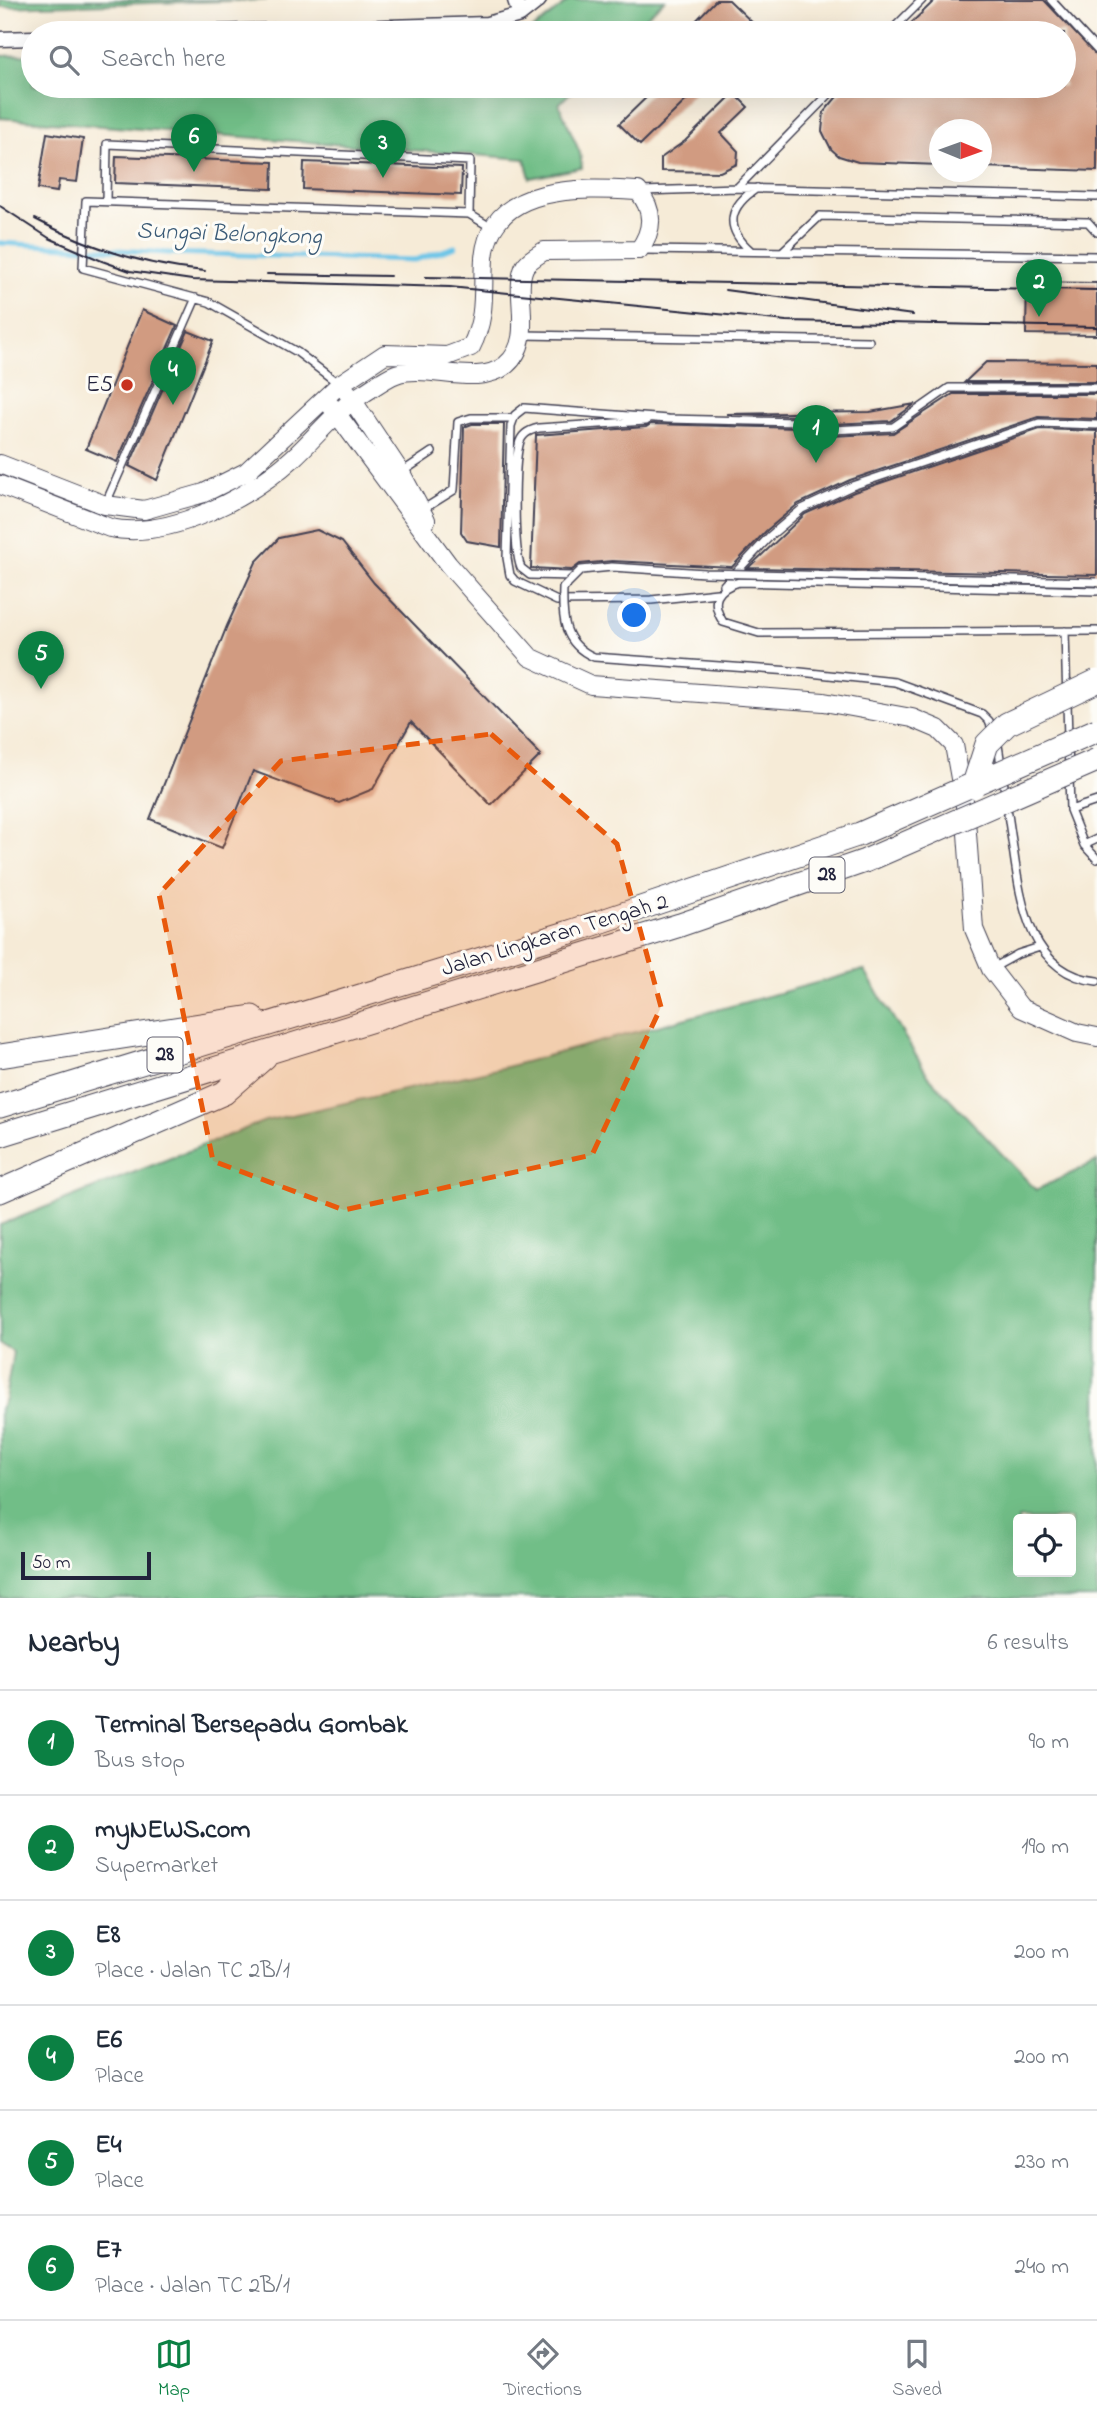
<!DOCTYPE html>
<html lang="en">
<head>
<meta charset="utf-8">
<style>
	:root { --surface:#fff; --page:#f2f2f3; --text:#1f2937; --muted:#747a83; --line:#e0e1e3; --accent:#0b8043 }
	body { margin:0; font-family:"Indie Flower",sans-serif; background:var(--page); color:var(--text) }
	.controls { position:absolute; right:21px; bottom:21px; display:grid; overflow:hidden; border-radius:7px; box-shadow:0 7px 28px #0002 }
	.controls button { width:63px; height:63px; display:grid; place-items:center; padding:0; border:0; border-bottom:2px solid var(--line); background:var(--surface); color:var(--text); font:35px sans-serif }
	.compass { position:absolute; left:929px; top:119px; width:63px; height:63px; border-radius:50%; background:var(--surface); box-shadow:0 7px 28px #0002; rotate:91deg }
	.scale { position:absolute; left:21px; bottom:18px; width:130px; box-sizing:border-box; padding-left:7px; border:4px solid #22223b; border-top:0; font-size:19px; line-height:24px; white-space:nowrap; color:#22223b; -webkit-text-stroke:5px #fdfcf7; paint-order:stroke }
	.you { position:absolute; left:635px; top:616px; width:24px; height:24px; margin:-18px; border:5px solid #fff; border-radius:50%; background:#1a73e8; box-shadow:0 0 0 10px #1a73e833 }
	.badge { display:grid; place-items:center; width:46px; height:46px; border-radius:50%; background:var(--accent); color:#fff; font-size:23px; font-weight:700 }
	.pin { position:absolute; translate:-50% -58px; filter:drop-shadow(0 2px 4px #0008) }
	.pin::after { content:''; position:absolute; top:37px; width:24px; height:21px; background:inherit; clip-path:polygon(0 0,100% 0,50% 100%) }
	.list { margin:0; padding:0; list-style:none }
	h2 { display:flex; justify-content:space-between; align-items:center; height:91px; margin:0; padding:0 28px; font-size:30px }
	h2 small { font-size:23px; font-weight:400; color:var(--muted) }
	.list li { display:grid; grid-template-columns:46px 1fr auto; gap:21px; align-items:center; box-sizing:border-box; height:105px; padding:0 28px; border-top:2px solid var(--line) }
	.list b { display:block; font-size:26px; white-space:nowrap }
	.list p { margin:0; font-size:23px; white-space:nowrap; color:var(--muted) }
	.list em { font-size:23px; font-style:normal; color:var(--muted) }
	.icon { flex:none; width:38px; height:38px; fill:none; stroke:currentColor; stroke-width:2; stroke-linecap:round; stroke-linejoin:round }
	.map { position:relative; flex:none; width:1097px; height:1598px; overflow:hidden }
	.search { position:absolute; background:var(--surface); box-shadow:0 7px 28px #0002; left:21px; right:21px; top:21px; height:77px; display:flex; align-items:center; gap:18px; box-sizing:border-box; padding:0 24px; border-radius:38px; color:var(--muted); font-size:26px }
	.sheet { height:721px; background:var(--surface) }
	nav { display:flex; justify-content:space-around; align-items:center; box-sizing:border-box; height:98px; border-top:2px solid var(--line); background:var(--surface); font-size:19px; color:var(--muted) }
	nav a { display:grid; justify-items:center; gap:4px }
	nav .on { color:var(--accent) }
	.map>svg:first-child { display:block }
	.forest { fill:#71be87; stroke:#4a7061; stroke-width:2; fill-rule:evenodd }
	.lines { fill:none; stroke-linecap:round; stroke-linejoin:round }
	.stream { stroke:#6ac4e7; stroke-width:5 }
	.building { fill:#d19b81 }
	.service-casing { stroke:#424052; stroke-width:10 }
	.minor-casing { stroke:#424052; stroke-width:17 }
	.tertiary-casing { stroke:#424052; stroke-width:20 }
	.trunk-casing { stroke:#424052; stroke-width:25 }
	.service { stroke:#fff; stroke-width:7 }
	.minor { stroke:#fff; stroke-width:14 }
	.tertiary { stroke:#fff; stroke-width:18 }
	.trunk { stroke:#fff; stroke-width:23 }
	.tram { stroke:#22223b; stroke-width:2 }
	.service-bridge-casing { stroke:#424052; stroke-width:10; stroke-linecap:butt }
	.trunk-bridge-casing { stroke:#424052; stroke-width:25; stroke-linecap:butt }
	.service-bridge { stroke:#fff; stroke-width:7 }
	.trunk-bridge { stroke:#fff; stroke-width:23 }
	.marked { fill:#e8590c; fill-opacity:0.2; stroke:#e8590c; stroke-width:5; stroke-dasharray:14 9; stroke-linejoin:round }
	.poi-dot { fill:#c8321e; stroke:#fdfcf7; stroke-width:2.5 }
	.labels { text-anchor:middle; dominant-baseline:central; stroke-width:6; stroke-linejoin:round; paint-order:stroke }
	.shield { fill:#fdfcf7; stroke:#646373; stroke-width:2 }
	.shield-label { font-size:21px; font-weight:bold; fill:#22223b }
	.poi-label { font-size:23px; fill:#22223b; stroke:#fdfcf7; text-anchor:end }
	.street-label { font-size:23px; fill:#22223b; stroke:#fdfcf7 }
	.water-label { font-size:24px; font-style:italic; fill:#3b5b77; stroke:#fdfcf7 }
</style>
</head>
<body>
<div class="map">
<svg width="1097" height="1598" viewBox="0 0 1097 1598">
	<rect width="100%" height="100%" fill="#fdfcf7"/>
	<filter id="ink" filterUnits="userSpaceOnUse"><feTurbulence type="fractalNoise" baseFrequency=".0143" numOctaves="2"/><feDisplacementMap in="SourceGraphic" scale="14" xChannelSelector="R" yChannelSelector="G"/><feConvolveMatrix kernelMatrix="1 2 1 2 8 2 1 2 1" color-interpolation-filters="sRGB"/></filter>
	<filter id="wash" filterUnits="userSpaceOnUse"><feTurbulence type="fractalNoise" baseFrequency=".00686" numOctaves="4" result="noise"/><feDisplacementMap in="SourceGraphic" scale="28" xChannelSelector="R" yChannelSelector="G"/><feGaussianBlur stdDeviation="1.57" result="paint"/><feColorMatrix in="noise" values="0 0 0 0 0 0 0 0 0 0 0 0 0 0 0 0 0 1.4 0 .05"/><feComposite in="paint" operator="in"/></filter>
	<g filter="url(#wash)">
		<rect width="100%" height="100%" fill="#f6ebd7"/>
		<!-- forest -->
		<path class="forest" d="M0,0H267L0,7Z
			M570,0H665L629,33H528Z
			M33,55V86H577L559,104L580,153L582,168L530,178L525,159L0,118V56Z
			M864,970L929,1077L1036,1190L1097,1161V1598H0V1409L5,1399L13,1352L0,1344V1225L265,1121L510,1066ZM1018,1519H1071V1572H1018Z"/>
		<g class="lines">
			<!-- stream -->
			<path class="stream" d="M0,243L169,253L415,260L455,247"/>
		</g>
		<g id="blocks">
			<!-- building -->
			<path class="building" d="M716,0H729L763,33H684Z
				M935,0H1044L1097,56V171L982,167V130H940V165L858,162L839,156L831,149L822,131L824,112L846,86H1064V33H901Z
				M658,86H701L640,145L619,124Z
				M734,93L748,107L721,133L738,151L737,164L720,172L661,171V158L685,141Z
				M47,133L83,139L77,182L59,180L57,192L38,189Z
				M116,156L273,162L272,189L115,183Z
				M304,162L462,168L461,195L303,189Z
				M1027,282L1097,283V335L1026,334Z
				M142,310L177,326L117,462L86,449Z
				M188,331L213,341L157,480L129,466Z
				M986,362L1097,363V382H965Z
				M953,394H1097V419L1038,417L850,480L798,504L766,531L732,567L612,561L580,564L572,570L531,568L536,435L646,427L651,424L798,428L832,436L893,433Z
				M915,404L891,421L833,424L799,416L726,414L870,412Z
				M472,424H504L501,547L467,541L461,532L464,427Z
				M1040,429L1097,431V575L748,568L805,514L854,492Z
				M317,530L342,542L374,583L541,755L491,805L411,722L373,789L339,803L253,771L222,848L150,819L227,626L256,562L279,538Z"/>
		</g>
	</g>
	<g filter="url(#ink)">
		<use href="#blocks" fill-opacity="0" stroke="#424052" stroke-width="2"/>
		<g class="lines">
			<defs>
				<path id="service" d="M1051,0L1097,50
					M889,33L922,0
					M737,188L837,86
					M642,191L737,188L1097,197
					M106,201L107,144L470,161L469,214
					M643,250L1097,256
					M750,250C723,226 730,206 757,188
					M784,250L820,216L1088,222L1097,232
					M522,335L869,341
					M339,384L297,352L209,302L83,268L86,201L469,214L492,228
					M402,472L432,452
					M106,503L196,298
					M422,510L454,490L458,422L471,418H514
					M573,576L530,575L521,568C513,549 514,466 519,445C521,434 529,430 539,428L646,421
					M724,585L770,536L802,509L852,486L1039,423L1097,425
					M1097,591L739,582C716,589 710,601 723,622L759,633L1097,631
					M717,593L651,600L557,601L515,581L510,575L507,558L511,426L515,415L524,408L668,419L799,422L832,430L893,427L949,388H1097
					M1065,631L1070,810L1084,845L1097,859
					M895,682L982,714L989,721L998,745C1003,777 1007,809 1012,841C1020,896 1027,974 1097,981
					M1070,810L1097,801
					M1084,845L1097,839
					M991,969L1018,954L1040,947"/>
				<path id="minor" d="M515,0L520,15
					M184,33L487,24L520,15L539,0
					M0,39L33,38"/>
				<path id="tertiary" d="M347,392L401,473L426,520
					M331,406L448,564L530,657L591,685L824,702L912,718L938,729L954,745L965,806L974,929L991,969L1021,1008L1077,1033L1097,1037
					M0,464L105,505L144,510L204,493L246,472L340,384L385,354L447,356L471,347C487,316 482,291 484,258C491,182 584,188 638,191C654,210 654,229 639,250L544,251C538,255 527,261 524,268C513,294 536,340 506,365C477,388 427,363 396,374C385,378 374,387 364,393C337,409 316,437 293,458C250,497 170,540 110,528L0,485"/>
				<path id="trunk" d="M0,1056L252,1017
					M0,1106L570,932
					M0,1135L548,966
					M0,1191L224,1093L265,1057"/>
			</defs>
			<!-- service casing -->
			<use href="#service" class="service-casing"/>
			<!-- minor casing -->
			<use href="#minor" class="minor-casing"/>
			<!-- tertiary casing -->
			<use href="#tertiary" class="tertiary-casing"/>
			<!-- trunk casing -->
			<use href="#trunk" class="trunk-casing"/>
			<!-- service -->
			<use href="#service" class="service"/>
			<!-- minor -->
			<use href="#minor" class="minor"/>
			<!-- tertiary -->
			<use href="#tertiary" class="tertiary"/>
			<!-- trunk -->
			<use href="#trunk" class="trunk"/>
			<!-- tram -->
			<path class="tram" d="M0,206L49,238L102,261L130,271L192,280L450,287L786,321L1097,327
				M35,219C88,247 145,266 205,271
				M267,274L390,276
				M425,277L1097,290
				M725,290L913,315"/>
			<defs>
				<path id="service-bridge" d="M895,682L791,671L594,657C563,644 562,617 563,588L581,570L612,567L705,573L1097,582"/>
				<path id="trunk-bridge" d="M973,787L987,744L1007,724L1097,681
					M570,932L860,834L1097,730
					M548,966L680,925L865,861L1097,760"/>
			</defs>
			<!-- service-bridge casing -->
			<use href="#service-bridge" class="service-bridge-casing"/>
			<!-- trunk-bridge casing -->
			<use href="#trunk-bridge" class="trunk-bridge-casing"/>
			<!-- service-bridge -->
			<use href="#service-bridge" class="service-bridge"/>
			<!-- trunk-bridge -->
			<use href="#trunk-bridge" class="trunk-bridge"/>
		</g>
	</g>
	<!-- marked area -->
	<path class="marked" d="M491,734L617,844L661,1007L592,1155L344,1210L213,1161L159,894L281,761Z"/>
	<!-- markers -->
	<circle class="poi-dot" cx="127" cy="385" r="7"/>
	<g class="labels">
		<!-- shield labels -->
		<g class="shield">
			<rect x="809.5" y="857.5" width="35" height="35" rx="5"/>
			<rect x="147.5" y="1037.5" width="35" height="35" rx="5"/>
		</g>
		<g class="shield-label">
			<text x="827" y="875">28</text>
			<text x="165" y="1055">28</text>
		</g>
		<!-- poi labels -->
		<g class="poi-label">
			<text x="113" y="385">E5</text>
		</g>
		<!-- street labels -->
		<g class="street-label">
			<text transform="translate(555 936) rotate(-17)">Jalan Lingkaran Tengah 2</text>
		</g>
		<!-- water labels -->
		<g class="water-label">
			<text transform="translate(229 235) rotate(2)">Sungai Belongkong</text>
		</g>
	</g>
</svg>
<div class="controls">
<button><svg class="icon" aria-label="locate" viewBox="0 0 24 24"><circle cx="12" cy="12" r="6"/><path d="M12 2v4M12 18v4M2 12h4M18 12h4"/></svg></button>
</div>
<svg class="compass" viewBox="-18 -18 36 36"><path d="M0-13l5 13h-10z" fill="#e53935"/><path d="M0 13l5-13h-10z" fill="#747a83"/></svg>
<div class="scale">50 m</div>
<div class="you"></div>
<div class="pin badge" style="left:816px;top:463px">1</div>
<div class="pin badge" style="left:1039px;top:317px">2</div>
<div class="pin badge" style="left:383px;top:178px">3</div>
<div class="pin badge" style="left:173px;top:405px">4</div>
<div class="pin badge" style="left:41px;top:689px">5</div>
<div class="pin badge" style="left:194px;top:172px">6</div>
<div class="search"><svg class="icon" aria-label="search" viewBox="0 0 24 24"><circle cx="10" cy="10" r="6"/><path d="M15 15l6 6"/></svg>Search here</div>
</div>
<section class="sheet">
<h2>Nearby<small>6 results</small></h2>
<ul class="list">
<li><span class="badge">1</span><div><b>Terminal Bersepadu Gombak</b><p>Bus stop</p></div><em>90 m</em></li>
<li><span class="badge">2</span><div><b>myNEWS.com</b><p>Supermarket</p></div><em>190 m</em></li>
<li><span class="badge">3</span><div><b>E8</b><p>Place · Jalan TC 2B/1</p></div><em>200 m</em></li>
<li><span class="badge">4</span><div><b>E6</b><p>Place</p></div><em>200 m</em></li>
<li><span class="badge">5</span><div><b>E4</b><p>Place</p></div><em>230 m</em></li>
<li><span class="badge">6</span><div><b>E7</b><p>Place · Jalan TC 2B/1</p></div><em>240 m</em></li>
</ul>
</section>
<nav>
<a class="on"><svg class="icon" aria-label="map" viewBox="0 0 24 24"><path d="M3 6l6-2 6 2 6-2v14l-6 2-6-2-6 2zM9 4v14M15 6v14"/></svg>Map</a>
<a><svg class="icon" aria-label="directions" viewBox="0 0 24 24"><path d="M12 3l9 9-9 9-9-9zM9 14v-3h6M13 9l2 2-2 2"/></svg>Directions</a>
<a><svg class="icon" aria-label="saved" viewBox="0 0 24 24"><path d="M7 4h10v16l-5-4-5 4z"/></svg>Saved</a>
</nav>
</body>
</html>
